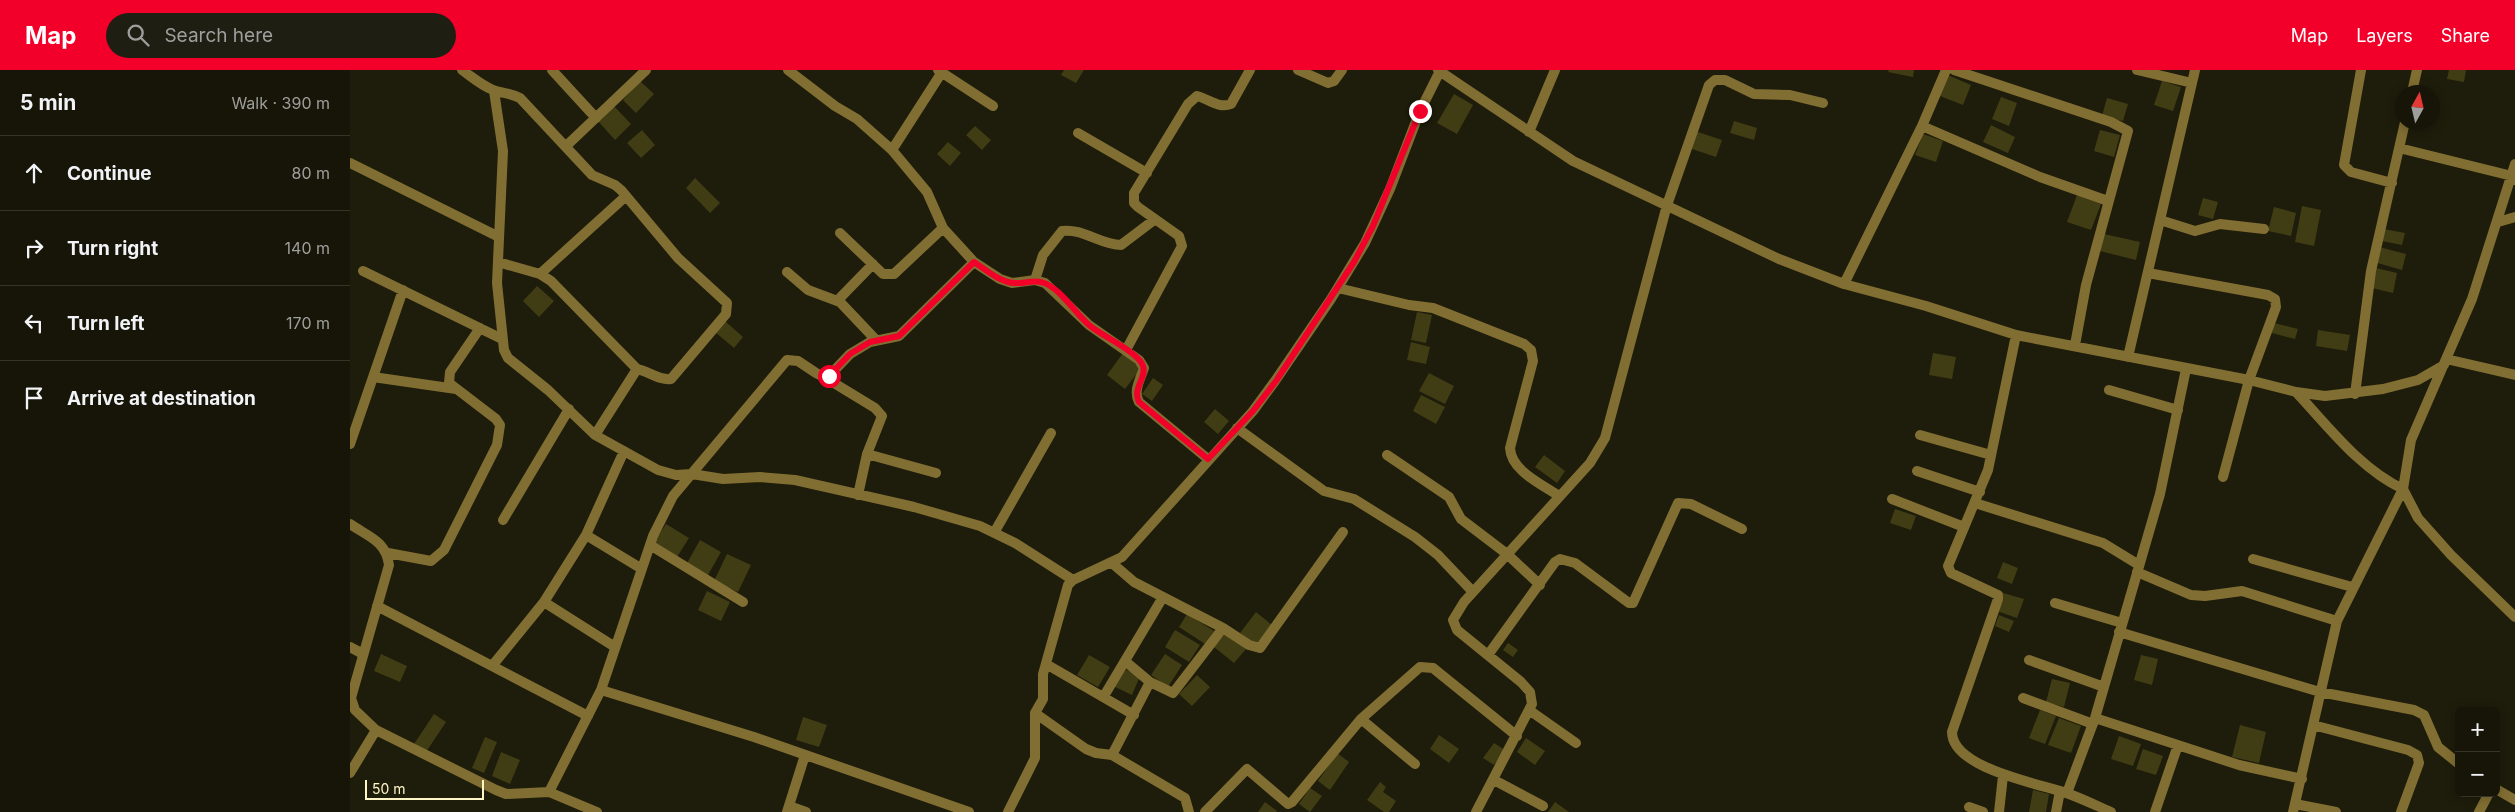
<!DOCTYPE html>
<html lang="en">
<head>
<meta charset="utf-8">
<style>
	:root { --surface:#161508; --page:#1f1e12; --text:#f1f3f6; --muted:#9e9f9c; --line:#353429; --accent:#f2002a }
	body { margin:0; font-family:Inter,sans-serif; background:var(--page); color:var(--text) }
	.controls { position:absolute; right:15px; bottom:15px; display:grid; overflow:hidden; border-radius:8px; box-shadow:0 2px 12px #0003 }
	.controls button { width:45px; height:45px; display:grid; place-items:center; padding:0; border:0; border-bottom:1px solid var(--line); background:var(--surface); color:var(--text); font:25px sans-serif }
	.compass { position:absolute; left:2045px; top:15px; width:45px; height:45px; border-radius:50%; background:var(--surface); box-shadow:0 2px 12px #0003; rotate:8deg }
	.scale { position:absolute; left:15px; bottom:12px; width:119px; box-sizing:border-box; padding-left:5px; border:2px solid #fff6c7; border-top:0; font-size:14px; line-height:18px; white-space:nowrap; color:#fff6c7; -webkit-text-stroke:4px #1e1c0a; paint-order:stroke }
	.stop { position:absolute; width:15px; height:15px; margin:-11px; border:4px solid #f2002a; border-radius:50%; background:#fff }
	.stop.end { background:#f2002a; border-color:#fff; box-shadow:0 1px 5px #0008 }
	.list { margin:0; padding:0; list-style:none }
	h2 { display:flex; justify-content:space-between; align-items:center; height:65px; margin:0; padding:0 20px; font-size:21px }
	h2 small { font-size:16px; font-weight:400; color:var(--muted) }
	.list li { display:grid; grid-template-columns:32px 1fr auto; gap:15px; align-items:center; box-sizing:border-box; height:75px; padding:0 20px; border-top:1px solid var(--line) }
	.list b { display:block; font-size:19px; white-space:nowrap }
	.list em { font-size:16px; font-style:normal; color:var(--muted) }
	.icon { flex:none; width:28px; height:28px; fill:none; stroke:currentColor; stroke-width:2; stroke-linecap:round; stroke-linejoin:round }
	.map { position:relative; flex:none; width:2165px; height:742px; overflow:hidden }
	header { display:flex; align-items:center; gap:30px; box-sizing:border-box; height:70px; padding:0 25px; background:var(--accent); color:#fff }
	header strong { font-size:24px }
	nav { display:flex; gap:28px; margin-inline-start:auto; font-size:18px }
	.search { width:350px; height:45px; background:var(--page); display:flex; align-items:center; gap:12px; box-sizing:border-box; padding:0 18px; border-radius:28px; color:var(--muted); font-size:19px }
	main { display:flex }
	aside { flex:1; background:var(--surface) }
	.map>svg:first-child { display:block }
	.building { fill:#403d15 }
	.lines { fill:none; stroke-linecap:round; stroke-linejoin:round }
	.street { stroke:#816e32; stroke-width:10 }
	.route { stroke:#f2002a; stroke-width:6 }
</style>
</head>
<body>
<header>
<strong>Map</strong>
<div class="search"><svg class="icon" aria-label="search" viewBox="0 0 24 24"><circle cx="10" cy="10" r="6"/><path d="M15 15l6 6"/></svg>Search here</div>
<nav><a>Map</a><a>Layers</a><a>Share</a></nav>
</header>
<main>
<aside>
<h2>5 min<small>Walk · 390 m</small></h2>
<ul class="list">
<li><svg class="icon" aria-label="ahead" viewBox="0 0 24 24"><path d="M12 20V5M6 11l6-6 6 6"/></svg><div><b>Continue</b></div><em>80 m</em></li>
<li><svg class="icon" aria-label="right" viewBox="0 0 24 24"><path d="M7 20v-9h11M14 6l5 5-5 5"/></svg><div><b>Turn right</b></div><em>140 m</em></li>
<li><svg class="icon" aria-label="left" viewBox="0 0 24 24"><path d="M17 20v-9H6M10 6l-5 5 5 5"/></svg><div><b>Turn left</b></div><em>170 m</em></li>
<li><svg class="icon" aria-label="arrive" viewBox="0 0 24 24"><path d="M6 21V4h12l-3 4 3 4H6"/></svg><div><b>Arrive at destination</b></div></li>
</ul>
</aside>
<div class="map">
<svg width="2165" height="742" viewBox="0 0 2165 742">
	<rect width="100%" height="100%" fill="#1e1c0a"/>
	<!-- building -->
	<path class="building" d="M714,0H734L726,13L711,5Z
		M1539,0H1564L1563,7L1538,2Z
		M2099,0H2116L2114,12L2097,9Z
		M1598,5L1621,15L1613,35L1590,26Z
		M290,11L304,24L286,43L273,30Z
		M1812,11L1831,17L1823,41L1804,35Z
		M1104,24L1123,35L1107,64L1087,53Z
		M1651,27L1667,33L1659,56L1642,49Z
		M1757,28L1778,34L1773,51L1752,46Z
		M263,35L281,54L265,70L247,50Z
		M1384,51L1407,58L1404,70L1380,63Z
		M1641,55L1665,67L1658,83L1633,72Z
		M625,56L641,70L632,80L616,65Z
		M292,60L305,75L291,88L277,73Z
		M1750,60L1770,65L1764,87L1744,81Z
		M1345,61L1372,70L1366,87L1339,78Z
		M1573,64L1593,71L1586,92L1565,85Z
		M598,72L611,83L600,96L587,84Z
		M345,108L370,133L360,143L336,118Z
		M1727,125L1751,134L1741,160L1717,152Z
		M1853,128L1868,132L1863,149L1848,145Z
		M1952,136L1971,140L1964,176L1945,172Z
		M1924,137L1946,143L1941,166L1918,161Z
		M2034,159L2055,163L2052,175L2032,171Z
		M1754,164L1790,172L1786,190L1750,181Z
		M2029,177L2056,184L2052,200L2024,192Z
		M2026,198L2047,203L2043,223L2022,218Z
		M187,216L204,231L189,247L173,231Z
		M1067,242L1082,245L1076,273L1061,270Z
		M375,251L393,267L384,278L365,262Z
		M1924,253L1948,259L1945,269L1922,263Z
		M1968,260L2000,265L1997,281L1966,276Z
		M1061,272L1080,277L1076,294L1057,290Z
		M773,283L792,297L775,319L757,305Z
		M1583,283L1606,287L1602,309L1579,305Z
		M1079,303L1104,316L1095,334L1069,321Z
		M803,308L813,315L802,331L792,324Z
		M1071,325L1095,337L1086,354L1063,341Z
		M865,339L879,351L868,364L854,352Z
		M1194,385L1215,401L1207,413L1185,397Z
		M1545,439L1566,446L1561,460L1540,453Z
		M316,454L339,468L327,487L304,473Z
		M350,470L371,482L358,505L337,493Z
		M377,484L401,495L388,522L364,511Z
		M1653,492L1668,498L1662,514L1647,508Z
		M357,521L380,532L371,551L348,540Z
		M1653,523L1674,529L1667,548L1647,541Z
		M906,542L922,555L906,576L890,563Z
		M837,544L864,561L855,574L829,557Z
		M1649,545L1664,551L1659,562L1645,556Z
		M825,560L850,575L839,592L815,577Z
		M876,563L896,579L884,593L864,577Z
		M1158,573L1168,580L1163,587L1153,580Z
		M31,584L57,596L50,612L24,601Z
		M815,584L832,595L818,617L801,605Z
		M739,585L760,597L748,617L727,605Z
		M1791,585L1808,589L1802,615L1784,610Z
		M772,598L790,606L782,625L763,616Z
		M847,605L860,617L842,636L829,624Z
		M1702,609L1720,613L1714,637L1696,632Z
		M1690,640L1706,646L1695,674L1679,668Z
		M84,644L96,652L76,682L64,674Z
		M453,647L477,655L469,677L446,670Z
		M1709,648L1731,656L1721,683L1698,675Z
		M1890,655L1916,662L1909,693L1882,687Z
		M1089,665L1109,679L1099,693L1080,679Z
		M1769,666L1791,674L1783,696L1761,689Z
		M135,667L147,672L134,703L122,698Z
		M1176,668L1195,681L1185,695L1167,682Z
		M1144,673L1155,680L1144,695L1133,688Z
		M1793,679L1813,686L1806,705L1786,699Z
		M151,682L170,690L160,714L142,706Z
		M987,683L999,692L980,720L968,711Z
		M1030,712L1036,717L1033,722L1046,731L1039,742H1034L1017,730Z
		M960,718L972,726L960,742L949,734Z
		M1683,720L1699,724L1696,742H1679Z
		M915,732L927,741L926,742H908Z
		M1205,732L1219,742H1198Z"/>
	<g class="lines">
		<!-- street -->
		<path class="street" d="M112,0C122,7 131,15 143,20C152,23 160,23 170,28L242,105L265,115L271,120L328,188L377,233L376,244L321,309C310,311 298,301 287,299L245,365
			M202,0L246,48
			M438,0L485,36L507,49L542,80L577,122L593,158L624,192L650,209L662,213L685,210L695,213L739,255L789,290L794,298C790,310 783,321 789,332L858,389
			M588,0L643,36
			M948,0L978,13L984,11L992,0
			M1088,0L1223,91L1429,189L1494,214L1576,236L1666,265L1899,310L1946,322L1975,326L2033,319L2068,310L2094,295
			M1604,0L1761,52L1778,61L1736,215L1725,275
			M1787,0L1842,13
			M2011,0L1994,95L2001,102L2042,113
			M144,21L153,81L147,213L154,280L158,288L198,320L245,365L308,400L326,405L342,404L373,409L410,407L445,410L564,437L630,456L665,473L723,510
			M2062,22L2067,0
			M1572,56L1690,107L1758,131
			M1179,62L1205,0
			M728,63L797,103
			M216,76L296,0
			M2049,78L2162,106L2165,110
			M542,80L592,2
			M0,93L149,167
			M2165,94L2122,229L2061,370L2053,419L2068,448L2101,485L2165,547
			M1810,150L1845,161L1870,154L1914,159
			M2148,152L2165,147
			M490,163L533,204H544L593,158
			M148,192L190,204L201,211L287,299
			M13,201L152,269
			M437,202L458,220L490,232L526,270
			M1798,203L1918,225L1925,229L1926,237L1899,310L1873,407
			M190,204L276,126
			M685,210L693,185L712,161C733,158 750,175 771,175L804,150
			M1494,214L1572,56L1596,0
			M988,218L1059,235L1083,238L1174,274L1181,280L1183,291L1160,378C1161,401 1192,414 1209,426
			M487,231L523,194
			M1666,265L1638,400L1598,496L1601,503L1648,525V529L1602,662C1602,699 1692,714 1719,724C1733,729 1747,736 1761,742
			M776,280L832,176L829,166L788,137L784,133V123L838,34L847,26C859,29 869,39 881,34L900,0
			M1778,287L1845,0
			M2096,289L2165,305
			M23,307L106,319
			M474,307L525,338L532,346L517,384L508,425
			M1759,320L1828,340
			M2005,324L2021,201L2055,52
			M887,358L974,421L1004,429L1065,467L1088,485L1123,522
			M1570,365L1641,385
			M0,374L53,220
			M517,384L586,403
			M1037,385L1099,427L1111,449L1157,484L1190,515
			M1567,401L1630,422
			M1542,429L1614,457
			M1625,433L1753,473L1789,495
			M153,450L219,339
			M0,454C19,467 36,471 39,495L1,628L5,640L26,660L146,720L156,724L199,722L247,742
			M644,463L701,363
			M236,465L292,499
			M300,475L393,532
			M38,483L81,491L94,480L147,375L150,355L146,349L99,313L100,302L130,258
			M1903,489L2002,517
			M762,493L784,512L873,558L899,575L910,578L993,462
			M1787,502L1841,525L1855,526L1892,521L1987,551
			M194,532L265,577
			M1705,533L1772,553
			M27,536L238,646
			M1769,562L1970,622L2064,640L2074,645L2088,677L2109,694
			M0,577L13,584
			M1138,585L1205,492L1210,489L1225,493L1279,533H1283L1328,433L1341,434L1392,459
			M1679,590L1754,617
			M775,591L800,612L823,623L873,558
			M696,594L784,645
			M142,596L194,532L236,465L274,381
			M251,620L404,667L619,742
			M754,626L813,527
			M1673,628L1743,654
			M1179,640L1226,673
			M685,643L736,679L746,683L762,685L835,728L839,742
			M1745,648L1889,695L1952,709
			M1011,649L1065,694
			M1963,655L2058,680L2067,685L2069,693L2051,742
			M762,685L800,612
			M0,703L26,660
			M1144,710L1193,736
			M2146,719L2165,730
			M199,722L251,620L303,466L323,426L437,290L448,291L466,303L474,307L479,306L500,284L520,272L549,266L624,192
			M1717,723L1745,648L1810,424L1836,299
			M1945,734L1986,742
			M439,736L456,742
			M1619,737L1633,742
			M437,742L455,685
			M658,742L685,688V643L693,629V604L718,515L723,510L772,487L903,341L925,311L981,229L1015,173L1040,119L1070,41L1090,1
			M855,742L897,699L938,734L942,732L1011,649L1070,597L1083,598L1167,666
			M1126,742L1182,634L1180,622L1171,612L1107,560L1103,550L1114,532L1240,393L1255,368L1317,135L1359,15L1365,10H1375L1404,24L1440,25L1473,33
			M1649,742L1653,706
			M1706,742L1710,721
			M1805,742L1828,675
			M1943,742L1987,551L2053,419C2010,399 1978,356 1946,322
			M2129,742L2139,723"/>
	</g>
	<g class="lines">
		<!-- route -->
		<path class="route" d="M479,306L500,284L520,272L549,266L624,192C636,200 650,212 664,213C675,214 685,209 694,213C710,218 726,244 739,255C750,265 789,282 793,296C797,308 782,318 789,332L858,389L903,341L926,311L1004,192L1023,156L1070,41"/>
	</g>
</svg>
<div class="controls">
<button>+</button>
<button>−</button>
</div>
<svg class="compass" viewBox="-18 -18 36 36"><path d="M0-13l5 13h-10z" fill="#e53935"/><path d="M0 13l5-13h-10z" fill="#9e9f9c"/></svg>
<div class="scale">50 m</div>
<div class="stop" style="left:479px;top:306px"></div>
<div class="stop end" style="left:1070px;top:41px"></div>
</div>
</main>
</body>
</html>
